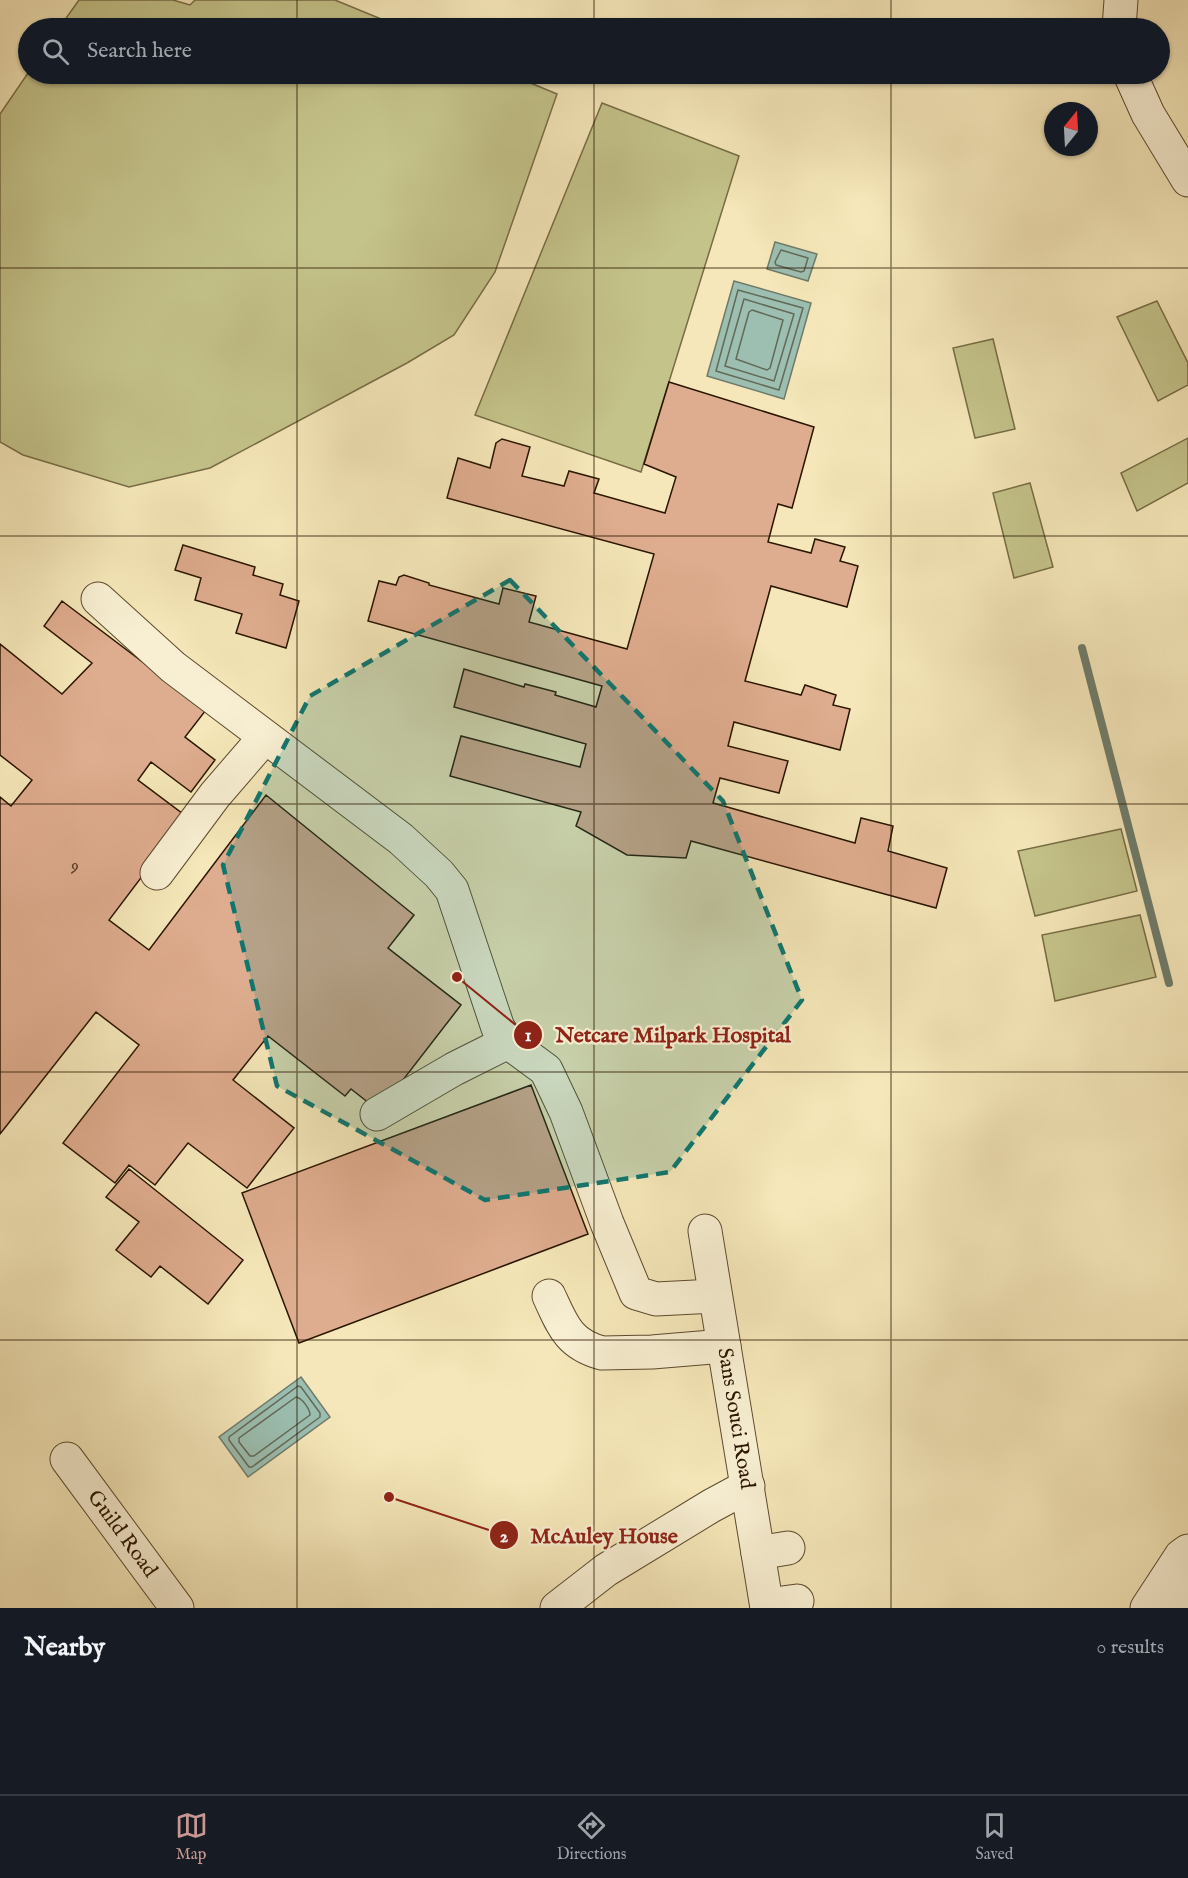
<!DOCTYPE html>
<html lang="en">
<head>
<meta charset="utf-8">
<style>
	:root { --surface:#171b24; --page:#20242c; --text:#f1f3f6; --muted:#9ea1a6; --line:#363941; --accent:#c59692 }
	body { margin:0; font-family:"IM FELL English",serif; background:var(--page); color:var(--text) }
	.compass { position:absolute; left:1044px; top:102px; width:54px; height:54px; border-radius:50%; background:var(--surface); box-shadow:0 2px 4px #0004; rotate:18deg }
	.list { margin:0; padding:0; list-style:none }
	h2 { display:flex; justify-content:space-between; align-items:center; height:78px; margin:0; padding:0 24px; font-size:26px }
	h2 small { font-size:20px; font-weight:400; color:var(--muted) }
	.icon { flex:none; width:33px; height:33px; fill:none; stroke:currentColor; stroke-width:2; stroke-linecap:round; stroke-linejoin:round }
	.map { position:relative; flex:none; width:1188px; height:1608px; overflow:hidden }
	.search { position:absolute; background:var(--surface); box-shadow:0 2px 4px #0004; left:18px; right:18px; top:18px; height:66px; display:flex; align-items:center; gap:15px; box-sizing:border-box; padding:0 21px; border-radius:33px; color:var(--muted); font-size:22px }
	.sheet { height:186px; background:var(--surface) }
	nav { display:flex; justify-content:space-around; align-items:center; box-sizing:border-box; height:84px; border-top:2px solid var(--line); background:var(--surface); font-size:16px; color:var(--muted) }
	nav a { display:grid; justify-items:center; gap:3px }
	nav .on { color:var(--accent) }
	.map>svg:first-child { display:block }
	.green { fill:#c4c38a; stroke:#776c45; stroke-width:1.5 }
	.water { fill:#9cbfb1; stroke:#6e7b6a; stroke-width:1.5 }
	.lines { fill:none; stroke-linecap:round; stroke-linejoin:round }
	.shore { stroke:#636a58; stroke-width:1.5 }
	.stream { stroke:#6e7b6a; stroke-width:8 }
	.building { fill:#deac8e; stroke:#2a1500; stroke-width:1.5 }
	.minor-casing { stroke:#5d4a2e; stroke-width:35 }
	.minor { stroke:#f8efd2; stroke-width:33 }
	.marked { fill:#0f766e; fill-opacity:0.2; stroke:#0f766e; stroke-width:4.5; stroke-dasharray:12 8; stroke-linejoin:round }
	.grid { fill:none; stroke:#2a1500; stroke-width:1.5; stroke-opacity:0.55 }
	.labels { text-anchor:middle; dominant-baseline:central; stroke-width:4.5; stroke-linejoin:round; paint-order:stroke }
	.number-label { font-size:18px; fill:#573b24 }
	.street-label { font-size:21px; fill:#2a1500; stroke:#f8efd2 }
	.leader { fill:none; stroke:#8f2418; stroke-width:2 }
	.callout-dot { fill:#8f2418; stroke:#f8efd2; stroke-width:2 }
	.mark-label { font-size:18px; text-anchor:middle; font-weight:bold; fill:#fff }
	.callout-label { font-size:22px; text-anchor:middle; font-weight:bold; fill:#8f2418; stroke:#f8efd2; stroke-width:4.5; stroke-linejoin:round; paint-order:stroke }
</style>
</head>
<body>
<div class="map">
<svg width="1188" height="1608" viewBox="0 0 1188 1608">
	<rect width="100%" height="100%" fill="#f5e7b9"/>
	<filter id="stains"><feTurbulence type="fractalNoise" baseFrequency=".00333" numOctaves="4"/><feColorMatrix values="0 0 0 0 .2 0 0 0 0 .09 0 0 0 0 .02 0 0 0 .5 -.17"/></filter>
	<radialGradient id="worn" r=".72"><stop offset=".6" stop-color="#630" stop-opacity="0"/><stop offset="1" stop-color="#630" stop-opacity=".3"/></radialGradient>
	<!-- green -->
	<path class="green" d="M79,0H173L190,5L195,0H335L403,28H59Z
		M28,73L509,74L557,94L495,272L454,335L407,363L210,468L129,487L23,455L0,442V114Z
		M602,103L739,156L641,472L475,415Z
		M1157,301L1188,363V385L1158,401L1117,317Z
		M993,339L1015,429L975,438L953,348Z
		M1188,438V483L1137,511L1121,473Z
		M1030,483L1053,567L1014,578L993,493Z
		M1121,829L1137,891L1035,916L1018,851Z
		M1140,915L1156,977L1055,1001L1042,935Z"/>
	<!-- water -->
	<path class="water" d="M775,242L817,254L808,281L767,269Z
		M734,281L811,303L784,399L707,376Z
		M301,1377L330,1417L248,1477L219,1437Z"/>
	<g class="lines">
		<!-- shore -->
		<path class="shore" d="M781,250L808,258L804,271L801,272L776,265L775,262Z
			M738,290L803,308L779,390L716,371Z
			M744,299L794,314L774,381L725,366Z
			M752,310L783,320L770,368L767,370L736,359L749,312Z
			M298,1386L301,1387L320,1413V1417L252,1467H249L229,1440V1437Z
			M296,1397C302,1398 310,1409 310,1415L254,1456H250L239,1442V1438Z"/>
		<!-- stream -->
		<path class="stream" d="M1082,648L1169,983"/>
	</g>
	<!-- building -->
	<path class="building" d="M669,382L814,427L792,508L778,504L768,542L811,553L815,539L845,547L840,561L858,566L847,607L771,586L745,681L801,695L805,685L836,695L833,705L850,709L840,750L734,722L728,746L788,761L779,793L720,778L713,803L855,843L861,818L893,826L888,851L947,868L936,908L691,841L686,858L627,855L576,826L581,812L450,776L461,736L580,767L586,744L454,707L464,669L524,687L525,684L556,692L555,695L596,707L602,686L368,621L379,581L396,585L399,577L404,575L429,583V585L499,604L503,588L536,596L529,622L627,649L654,554L447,498L458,458L490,468L496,443L502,439L530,447L522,476L564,486L569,471L599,479L594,493L665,513L676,477L644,464Z
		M183,545L255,567L253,575L283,584L280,595L299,601L286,648L236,633L242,614L195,600L201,578L175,570Z
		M62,601L206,710L185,737L215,760L191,792L151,762L138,780L187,817L109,920L149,950L266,795L414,915L388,948L461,1005L379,1111L351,1089L345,1096L268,1036L233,1080L294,1128L247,1188L188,1143L155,1185L129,1165L115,1183L63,1143L139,1045L96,1012L0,1134V797L11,806L32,780L0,755V644L62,694L92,663L44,626Z
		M531,1085L588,1234L299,1343L242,1193Z
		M129,1169L243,1260L208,1304L160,1266L151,1277L116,1250L139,1222L106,1197Z"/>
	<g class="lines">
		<defs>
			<g id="minor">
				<path d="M1119,28L1121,0"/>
				<path d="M1130,74L1148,114L1188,180"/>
				<path d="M98,599L173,667L401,839L439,874L452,890L498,1028L508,1042L546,1070L566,1112L607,1223L636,1293L656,1299L715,1296"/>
				<path d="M157,873L215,795L265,737"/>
				<path d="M377,1114L454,1069L508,1042"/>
				<path id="s1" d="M705,1231L767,1608"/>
				<path d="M549,1296C562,1324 568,1344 602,1353L652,1352L724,1346"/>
				<path id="s2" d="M67,1459L177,1608"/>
				<path d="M758,1553L788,1548"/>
				<path d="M767,1605L797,1601"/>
				<path d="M557,1608L606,1570L711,1506L748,1486"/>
				<path d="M1147,1608L1181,1556L1188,1551"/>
				<path d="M1178,1608L1188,1585"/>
			</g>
		</defs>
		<!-- minor casing -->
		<use href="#minor" class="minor-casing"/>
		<!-- minor -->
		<use href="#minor" class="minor"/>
	</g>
	<!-- marked area -->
	<path class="marked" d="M510,580L723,801L802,1000L670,1172L485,1200L277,1086L223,865L310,696Z"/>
	<!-- grid -->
	<path class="grid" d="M297,0V28M594,0V28M891,0V28M297,74V1608M594,74V1608M891,74V1608M0,268H1188M0,536H1188M0,804H1188M0,1072H1188M0,1340H1188"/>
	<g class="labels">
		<!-- number labels -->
		<g class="number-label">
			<text x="75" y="866">9</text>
		</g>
		<!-- street labels -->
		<g class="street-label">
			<text stroke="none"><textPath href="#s1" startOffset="190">Sans Souci Road</textPath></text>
			<text stroke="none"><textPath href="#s2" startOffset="93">Guild Road</textPath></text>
		</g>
	</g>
	<!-- callouts -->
	<path class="leader" d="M457 977L528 1035M389 1497L504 1535"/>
	<g class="callout-dot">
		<circle cx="457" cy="977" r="6"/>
		<circle cx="389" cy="1497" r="6"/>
		<circle cx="528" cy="1035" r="15"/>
		<circle cx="504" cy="1535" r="15"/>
	</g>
	<g class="mark-label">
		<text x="528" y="1041">1</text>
		<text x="504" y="1542">2</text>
	</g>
	<g class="callout-label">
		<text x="673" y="1042">Netcare Milpark Hospital</text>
		<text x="604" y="1543">McAuley House</text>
	</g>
	<rect width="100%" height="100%" filter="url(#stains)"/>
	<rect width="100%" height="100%" fill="url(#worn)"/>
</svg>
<svg class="compass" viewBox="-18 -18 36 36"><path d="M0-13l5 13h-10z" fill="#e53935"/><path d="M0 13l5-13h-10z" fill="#9ea1a6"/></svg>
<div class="search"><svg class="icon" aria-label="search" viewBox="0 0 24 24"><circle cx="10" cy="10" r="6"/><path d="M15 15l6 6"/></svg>Search here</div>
</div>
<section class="sheet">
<h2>Nearby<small>0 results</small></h2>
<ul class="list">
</ul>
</section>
<nav>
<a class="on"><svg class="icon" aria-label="map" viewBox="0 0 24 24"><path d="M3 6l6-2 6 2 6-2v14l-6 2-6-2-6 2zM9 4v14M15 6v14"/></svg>Map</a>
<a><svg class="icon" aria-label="directions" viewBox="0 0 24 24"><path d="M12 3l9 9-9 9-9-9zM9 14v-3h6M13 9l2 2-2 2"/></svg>Directions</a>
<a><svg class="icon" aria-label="saved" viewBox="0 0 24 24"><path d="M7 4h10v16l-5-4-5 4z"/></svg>Saved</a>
</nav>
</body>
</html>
